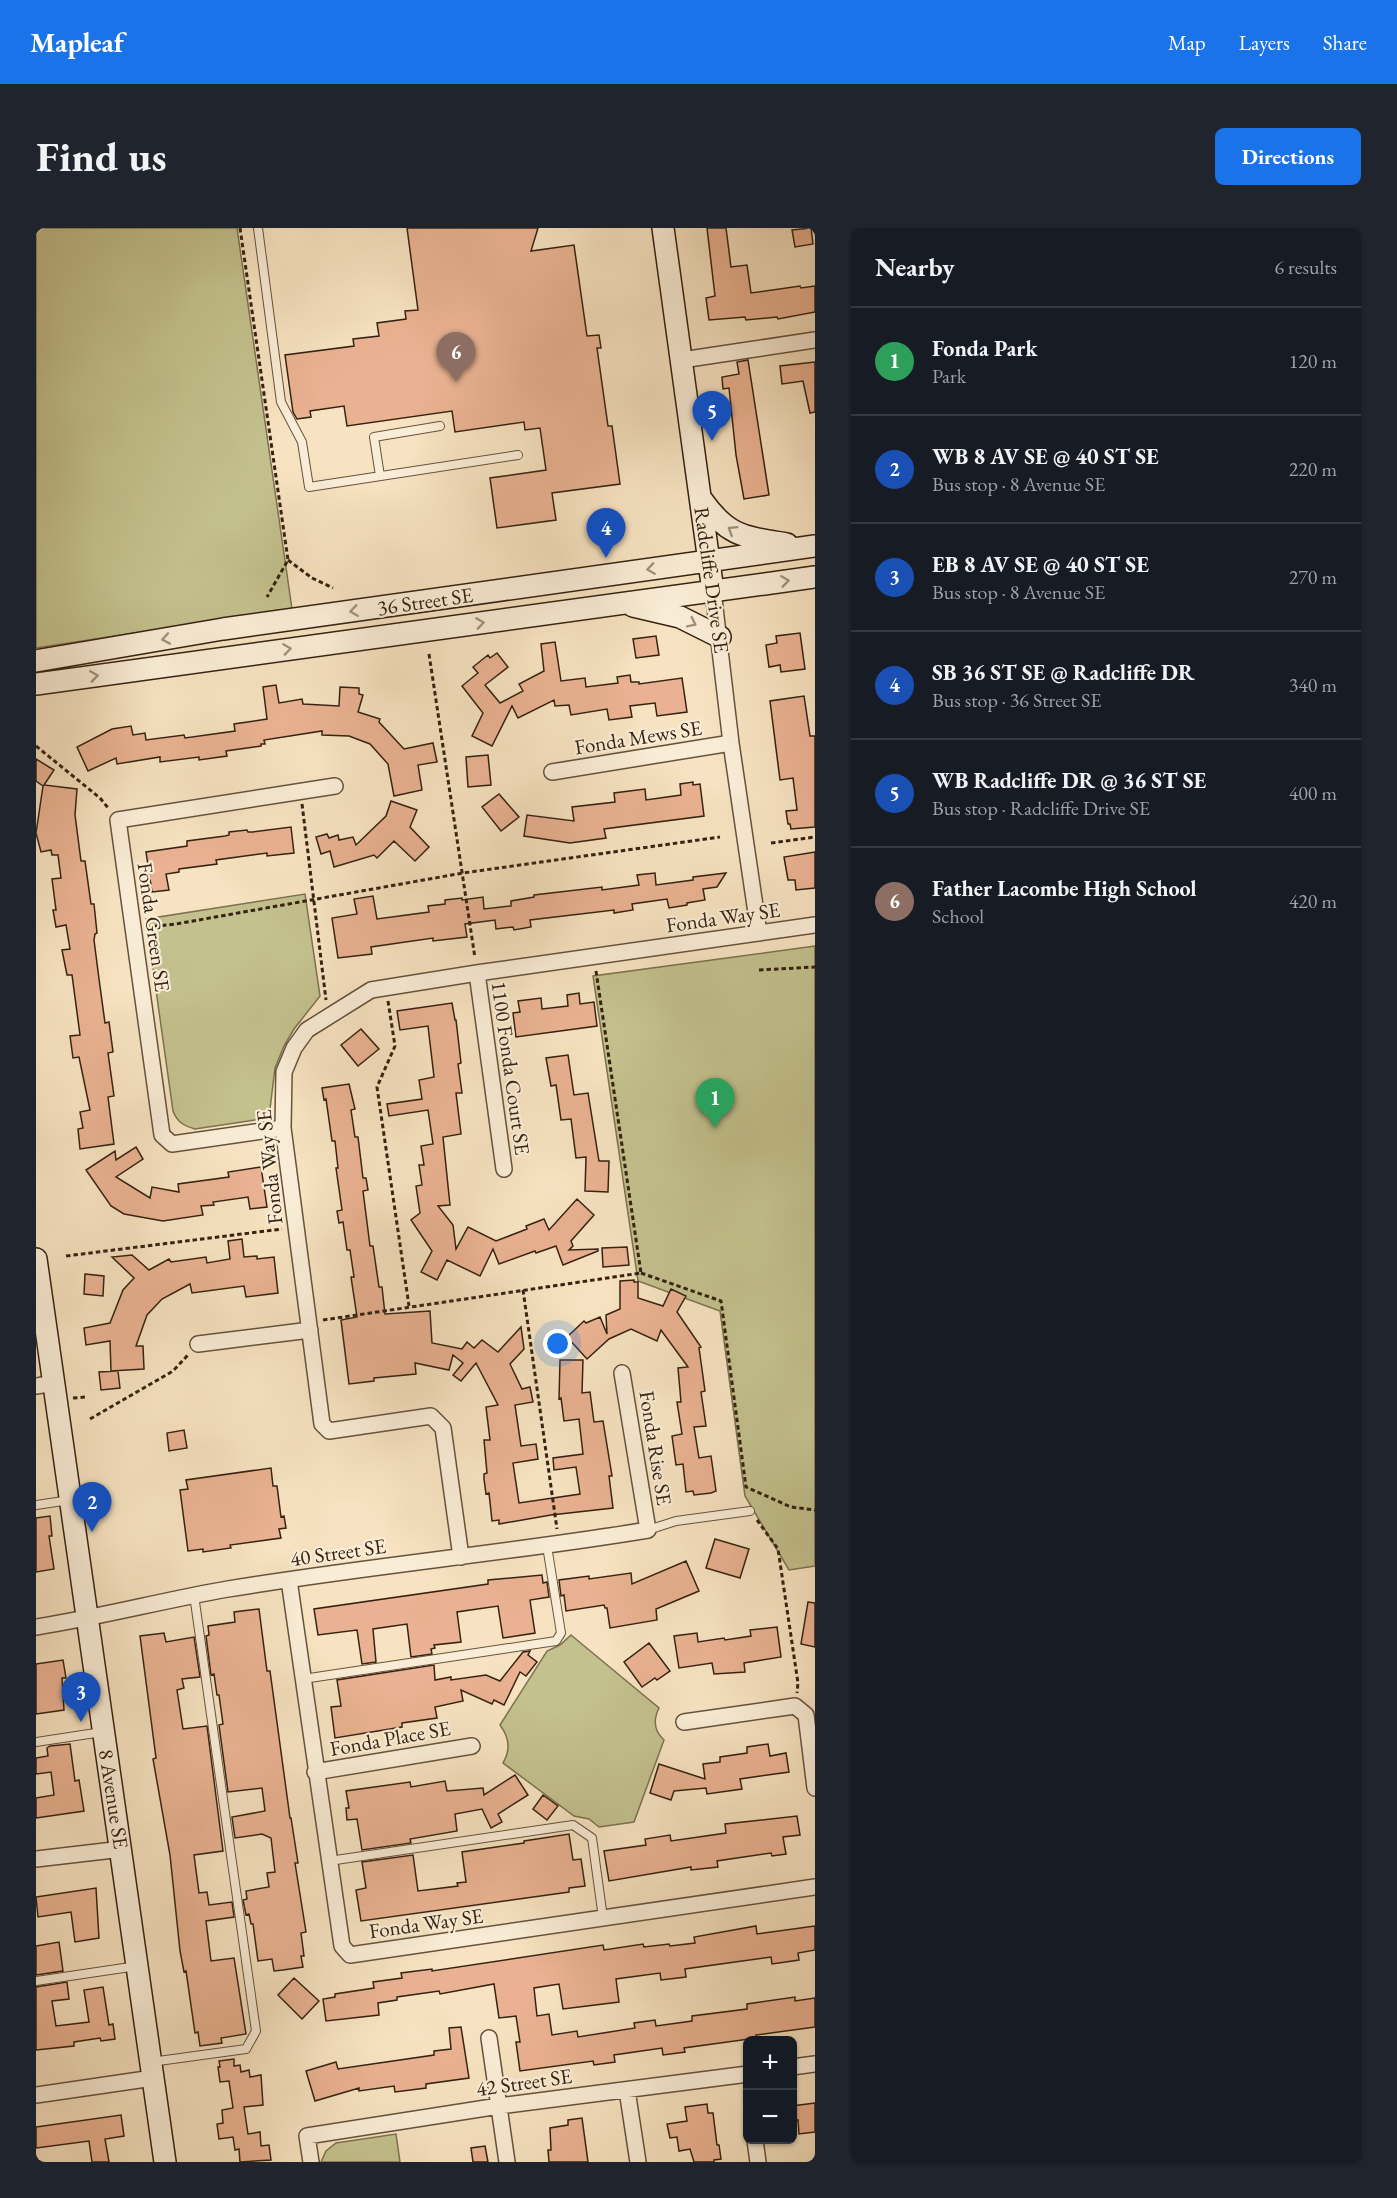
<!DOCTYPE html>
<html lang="en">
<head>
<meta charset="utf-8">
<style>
	:root { --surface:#171b24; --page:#20242c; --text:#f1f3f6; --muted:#9ea1a6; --line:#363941; --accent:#1a73e8 }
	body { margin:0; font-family:"EB Garamond",serif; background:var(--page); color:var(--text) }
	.controls { position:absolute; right:18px; bottom:18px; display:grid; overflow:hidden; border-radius:9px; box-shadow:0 2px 4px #0004 }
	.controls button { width:54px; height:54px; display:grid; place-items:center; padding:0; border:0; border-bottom:2px solid var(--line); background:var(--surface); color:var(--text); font:30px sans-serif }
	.you { position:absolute; left:522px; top:1116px; width:21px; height:21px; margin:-15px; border:4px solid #fff; border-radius:50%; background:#1a73e8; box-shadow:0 0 0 9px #1a73e833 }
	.badge { display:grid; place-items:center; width:39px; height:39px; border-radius:50%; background:var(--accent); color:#fff; font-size:20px; font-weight:700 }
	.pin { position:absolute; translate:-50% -50px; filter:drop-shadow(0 2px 3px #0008) }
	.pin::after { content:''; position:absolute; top:32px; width:21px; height:18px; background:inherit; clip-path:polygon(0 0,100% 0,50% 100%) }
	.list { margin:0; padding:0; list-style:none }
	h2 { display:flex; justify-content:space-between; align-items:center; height:78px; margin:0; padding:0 24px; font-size:26px }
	h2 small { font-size:20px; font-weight:400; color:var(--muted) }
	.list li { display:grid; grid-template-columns:39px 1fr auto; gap:18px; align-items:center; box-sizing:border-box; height:108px; padding:0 24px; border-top:2px solid var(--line) }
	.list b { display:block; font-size:22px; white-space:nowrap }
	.list p { margin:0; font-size:20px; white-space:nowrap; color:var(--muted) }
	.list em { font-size:20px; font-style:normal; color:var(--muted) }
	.map { position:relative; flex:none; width:779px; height:1934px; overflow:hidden; border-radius:9px }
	header { display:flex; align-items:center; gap:36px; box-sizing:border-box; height:84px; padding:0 30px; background:var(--accent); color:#fff }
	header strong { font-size:28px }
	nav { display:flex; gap:33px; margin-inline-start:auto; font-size:21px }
	.intro { display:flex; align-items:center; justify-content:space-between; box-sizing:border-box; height:144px; padding:0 36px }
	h1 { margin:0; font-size:42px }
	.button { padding:15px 27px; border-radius:9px; background:var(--accent); color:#fff; font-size:21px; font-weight:700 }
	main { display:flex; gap:36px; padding:0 36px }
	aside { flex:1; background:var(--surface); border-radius:9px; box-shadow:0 2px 4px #0004 }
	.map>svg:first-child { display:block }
	.green { fill:#c3c18e; stroke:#7c7250; stroke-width:1.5 }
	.building { fill:#eab292; stroke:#352211; stroke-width:1.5 }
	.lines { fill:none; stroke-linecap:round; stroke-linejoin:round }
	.lane-casing { stroke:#66523d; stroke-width:10 }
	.street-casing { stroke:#66523d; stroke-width:18 }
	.secondary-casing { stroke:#352211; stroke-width:24 }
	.path { stroke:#352211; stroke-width:3; stroke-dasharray:4.5 3; stroke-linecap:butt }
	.lane { stroke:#faedd7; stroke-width:8 }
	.street { stroke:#faedd7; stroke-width:15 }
	.secondary { stroke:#faedd7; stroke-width:21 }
	.oneway { stroke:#a1927e }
	.labels { text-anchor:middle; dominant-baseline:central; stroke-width:4.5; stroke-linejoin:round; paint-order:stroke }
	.street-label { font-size:21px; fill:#352211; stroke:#faedd7 }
</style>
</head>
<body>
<header>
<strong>Mapleaf</strong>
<nav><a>Map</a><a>Layers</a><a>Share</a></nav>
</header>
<div class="intro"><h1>Find us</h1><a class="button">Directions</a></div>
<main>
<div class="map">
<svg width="779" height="1934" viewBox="0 0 779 1934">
	<rect width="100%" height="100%" fill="#f7e3c1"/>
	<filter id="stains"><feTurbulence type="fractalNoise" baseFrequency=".00333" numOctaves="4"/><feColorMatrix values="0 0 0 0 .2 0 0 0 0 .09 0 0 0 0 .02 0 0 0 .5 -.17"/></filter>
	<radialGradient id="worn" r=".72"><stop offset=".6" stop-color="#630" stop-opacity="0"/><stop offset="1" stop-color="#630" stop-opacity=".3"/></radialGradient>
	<!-- green -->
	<path class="green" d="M0,0H201L256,381L0,420Z
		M269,666L284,768L258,801L248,818L239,840L234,881L229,888L219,892L159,901C148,898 141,894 137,883L110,691Z
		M779,718V1338L753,1342L709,1268L684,1083L602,1053L557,748Z
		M535,1407L623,1480C617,1492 618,1503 628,1512L598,1594L563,1599L553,1591L538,1588L467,1535C475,1522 473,1509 464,1497L511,1423L524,1417Z
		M360,1906L364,1934H285L290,1923L300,1915Z"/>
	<!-- building -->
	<path class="building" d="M371,0H502L495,23L538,17L551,108L563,107L565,120H561L572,198H576L584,256L516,265L520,292L461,300L454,250L510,242L504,200L489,202L488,194L419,204L416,183L311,198L308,178L274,183L275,189L261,191L257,184L249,127L318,118L317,111L343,108L341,95L370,91L369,83L382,82Z
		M671,0H690L695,39L711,37L715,65L764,58L765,60L779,58V84L742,91L741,89L710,92L709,89L673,92L670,70L679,68Z
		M775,0L777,16L759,19L756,2Z
		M712,132L733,267L708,271L700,227L693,160L687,161L686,149L703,146L701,134Z
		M779,134V184L774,185L767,153L746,156L744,138Z
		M764,405L769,441L745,444L744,437L733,439L730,417L741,415L740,408Z
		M620,408L623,427L600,430L597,411Z
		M519,414L525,453L549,450L550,459L582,455L581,449L594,447L595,454H603V456L646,450L651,484L621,488L619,475L594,478L596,489L573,492L571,481L535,487L533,477L519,478L518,472L482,490L476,478L456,518L436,508L447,485L426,458L442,445L437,439L452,427L454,430L461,425L472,439L449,457L464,475L487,463L483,456L508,443L505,416Z
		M240,457L243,475L266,471L267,476L303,478L304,459L323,460V466L327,467L322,484L344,491L343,494L368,521L397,515L401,534L382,537L386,562L358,568L352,536L334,516L313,508L286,507V503L228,512L229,516H225V518L190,523L191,528L163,532V529L124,534V529L81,536L80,530L52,543L41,519L76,501L95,498L97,507L109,505L110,512L148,507L149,510L199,503L198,496L231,491L227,459Z
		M768,468L774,508H779V599L755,601L754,596H752L750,583L761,582L757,550L744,552L734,473Z
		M452,527L455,557L432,559L430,529Z
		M0,531L18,542L8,557L41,561L39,587L45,633H49L55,676H58L61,705L59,706L58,712L63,751L69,795L73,794L77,824L72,825L78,868L72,869L78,916L44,921L42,901L47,900L44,884L54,882L43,829L37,830L34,808L44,807L36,747H31L26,722L34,721L30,697L20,699L17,682H20L16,651L25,650L22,627H16L15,622L5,624L0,605L7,558L0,553Z
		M657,554V557L664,556L668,588L568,601L570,610L534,615L488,608L491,587L538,593L536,579L579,574L578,565L609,561L610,572L645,567L644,556Z
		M463,566L483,589L465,603L446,579Z
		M355,573L381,582L374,599L393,619L379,633L358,613L341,630L338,627L298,639L294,623L285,626L280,609L291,606L293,610L302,607L303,612L317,609L320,617L350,588Z
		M255,599L258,625L231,628V625L180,632L181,636L143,641V644L130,646L133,662L116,664L110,624L151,618V613L189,608L193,607V604L211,602L212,604H217Z
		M779,624V660L760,662L759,652H752L748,629Z
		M619,645L620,657L657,652V649L690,645L681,659L667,661L669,672L651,675V677L633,680L631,671L596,676L597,682L578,685V682L494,692L495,699L478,702L477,699L460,701L459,692L429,696L431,709L397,713V710L335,719L336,726L302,730L296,690L321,686L318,671L337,668L341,691L393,684L392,678L409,676V672L426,670V672L447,669L448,681L475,678V673L498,669V667L566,659V662L603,657L601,647Z
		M543,765L544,776L558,774L561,798L480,809L477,785L484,784L482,773L505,770L506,781L532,778L531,767Z
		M416,775L419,792H420L425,835L422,836L426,865H420L425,906L407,909L414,977L402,978L417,997L420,1021L432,999L460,1013L491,1001L490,998L508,991L513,1002L541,971L558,987L535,1013L537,1018L533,1022L562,1021V1023L527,1037L520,1018L500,1025L499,1023L463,1036L457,1021L444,1048L411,1032L401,1052L385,1044L396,1023L375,992L384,985L380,958L386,957L383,937H388L385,918L397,916L392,882L353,888L351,876L386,871L383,852L398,849L392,798L364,802L361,783Z
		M325,801L343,821L322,838L305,817Z
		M532,827L538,867L552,865L563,933H573L572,964L549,963L550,929L540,930L535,891L525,892L520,857L515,858L510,830Z
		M313,856L319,881L315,882L319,909H322L327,950H330L332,962L327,963L334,1018H337L343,1059H346L349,1086L394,1083L396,1115L426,1121L431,1114L438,1120L446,1112L462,1124L485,1099L488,1121L474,1136L486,1161L494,1159L497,1174L479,1177L485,1218L500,1216L502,1231L477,1235L483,1275L544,1266L540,1239L518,1242L517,1230L547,1226L543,1191L528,1193L525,1170L523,1171L524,1132H547L546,1165L554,1164L558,1194L567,1193L576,1248H573L577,1280L515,1287L463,1296V1292L456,1293L453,1265L450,1266L448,1251V1246L451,1245L448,1212H454L450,1179L462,1177L440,1135L425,1153L417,1147L427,1135L417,1127L413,1142L379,1135L380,1146L338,1150V1153L313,1156L305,1092L321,1089L315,1049H318L314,1022H311L307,994L303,995L301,983L306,982L300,940H302L299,913H296L290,871L288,872L286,860Z
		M100,919L107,931L80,949L114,970L116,959L143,964L142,956L193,949L192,944L225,939L231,979L214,981L212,969L177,974L178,977L165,978L167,987L127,993L88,986L75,978L50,942L79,923L80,932Z
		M206,1011L208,1029L221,1028V1031L238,1029L242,1065L210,1069L208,1058L156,1065L154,1056L126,1071L111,1087L100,1118H107L108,1141L75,1143L74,1113L50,1117L48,1100L74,1095L87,1062L98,1050L76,1029L96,1027L113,1042L133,1031L135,1034L170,1029L171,1035L194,1031L192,1013Z
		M591,1019L593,1037L567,1039L566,1020Z
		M49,1046L68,1048L67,1068L48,1066Z
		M598,1052V1054H602V1070L627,1078L635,1061L650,1068L641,1084L665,1119L663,1120L669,1163L665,1164L670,1198L658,1199L663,1230L675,1228L680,1263L675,1265L658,1267L657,1263L650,1264L647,1236L640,1237L636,1208L646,1206L641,1174H645L642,1140L652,1139L625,1102L621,1113L595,1101L573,1111L551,1131L531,1109L548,1093L550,1095L564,1089L571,1106L570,1087L584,1081V1053Z
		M82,1143L84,1160L65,1162L63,1144Z
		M148,1202L151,1220L133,1223L131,1205Z
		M235,1240L237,1258H241L245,1289L248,1288L250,1300L243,1301L245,1310L194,1317L195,1320L167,1324V1321L152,1323L144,1262L152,1261L150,1252Z
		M14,1288L16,1308H13L18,1341L0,1344V1290Z
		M679,1311L713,1321L704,1350L670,1340Z
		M650,1333L663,1363L620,1381L621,1392L574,1400L571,1380H569L568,1377L530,1383L528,1367L525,1368L523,1352L553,1348V1351L595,1345L596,1356Z
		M506,1347L507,1355L511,1354L513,1369L494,1372L499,1405L467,1410L462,1378L421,1384L425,1414L398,1417L399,1420L395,1421L396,1426L375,1429L371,1396L337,1401L340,1434L326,1436L321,1402L282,1407L278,1381L452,1356V1352Z
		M772,1374L779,1375V1419L765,1416Z
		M223,1381L231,1443H234L254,1590H255L262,1635H259L270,1704L265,1705L268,1728H265L267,1739L247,1742L238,1743L236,1731L222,1733L217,1696H215L213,1686L210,1687L207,1672L211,1671L210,1663L233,1659L231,1645L239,1644L235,1610L226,1606L199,1610L196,1589L229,1583L226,1560L192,1564L183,1497L187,1496L183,1467H181L178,1446L175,1447L170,1408L173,1407L172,1398L199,1394L198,1384Z
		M741,1399L745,1429L708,1435L709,1444L678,1446L676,1435L643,1440L638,1408L661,1405L662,1414L688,1410L689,1412L715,1408L714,1402Z
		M128,1405L130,1414L158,1409L164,1449L146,1451L148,1460L141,1462L147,1501L171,1498L187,1623L158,1627L163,1665L171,1664L173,1677L196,1674L198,1689L170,1693L175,1733L198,1730L210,1806L185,1810L186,1815L164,1818L162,1804L159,1805L150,1743L148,1744L144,1723L134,1627L117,1531L120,1530L104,1408Z
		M613,1415L634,1443L621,1452L619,1450L606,1459L588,1434Z
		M494,1423L492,1427L501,1434L490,1448L484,1444L468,1477L458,1472L456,1476L425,1462L427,1473L399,1479L401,1490L366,1495V1499L299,1510L295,1479L305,1478L301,1452L398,1437L399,1452L415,1449V1452L450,1447L464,1453L487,1424Z
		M27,1432L30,1450H26L28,1482L0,1486V1436Z
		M34,1516L39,1553L43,1552L48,1583L0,1590V1570L18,1567L15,1544L0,1546V1530L12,1528L11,1520L14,1518Z
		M732,1516L734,1528L750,1525L753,1544L704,1551L706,1561L671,1566L670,1560L638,1563L635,1572L614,1565L623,1536L669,1551L667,1536L684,1534V1529L711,1525V1519Z
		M479,1547L492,1567L462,1586L466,1594L455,1600L446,1581L419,1586L421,1603L374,1611L375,1615L326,1622L321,1591L311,1592L310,1580H313L310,1563L374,1554L375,1559L409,1553L411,1563L447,1560L448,1567Z
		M507,1567L522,1578L511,1592L497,1581Z
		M761,1588L764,1607L747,1609L750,1626L736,1628L735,1625L681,1633L682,1639L655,1642V1639L573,1653L568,1623L610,1617L609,1611L634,1607L635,1613L690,1605L689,1596Z
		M533,1606L537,1632L545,1631L549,1658L533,1660V1664L325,1693L320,1662L330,1660L326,1634L377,1627L382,1663L422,1658L421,1655L430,1654L426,1624L488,1615V1613Z
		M60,1660L63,1710L39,1714L35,1684L2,1689L0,1669Z
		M720,1698L721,1706L779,1698V1722L762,1725L763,1732L736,1736L735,1729L649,1741L650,1749L625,1752L624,1745L580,1751L583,1774L527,1781L523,1756L498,1760L501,1788L513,1786L516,1807L541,1803L542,1809L599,1800L598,1795L619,1792L620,1798L656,1793V1788L711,1781V1776L759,1769V1773L779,1770V1799L720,1807L721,1810L648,1820L649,1824L627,1827L626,1820L578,1827L579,1834L558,1837L557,1833L484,1843L480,1814H484L480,1788L463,1790L458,1756L404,1766L403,1763L361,1769V1772L342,1775L343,1787L290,1793L287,1771L299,1769V1766L338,1760L337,1754L366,1750L365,1745L396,1741V1743L567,1717L568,1722L607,1716L608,1719L633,1716L634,1718L659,1715L658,1709Z
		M23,1714L27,1743L0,1747V1718Z
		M258,1750L283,1773L266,1791L242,1767Z
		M31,1754L33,1771L16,1773L20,1798L53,1794L48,1762L67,1759L73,1797L77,1796L79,1811L65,1813L64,1810L38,1814V1818L0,1822V1759Z
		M425,1799L433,1850L390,1856V1860L359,1864L358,1858L323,1863V1860L279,1873L270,1843L300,1834L302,1841L398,1827V1823L415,1821L413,1800Z
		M198,1831V1838L204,1837L205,1844L213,1842L214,1849L225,1847L227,1877L208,1879L212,1906L224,1904L225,1918L233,1917L235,1932L204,1934L203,1921L199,1922L197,1909L183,1911L181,1896L187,1895L186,1882L197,1880L193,1853L184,1854L182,1839H184L183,1833Z
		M779,1875V1904L763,1906L762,1892L756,1893V1878Z
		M671,1876L672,1885H677L681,1917H683L685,1931L678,1932V1934H658L654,1921L643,1923L641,1909L634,1910L631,1896L651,1893L649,1879Z
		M85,1887L88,1908L69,1911L73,1934H56L53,1913L0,1920V1899Z
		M546,1890L552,1934H513L512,1922H515L514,1900L532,1897V1892Z
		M449,1918L452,1934H437L435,1920Z"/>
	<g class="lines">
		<defs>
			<path id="lane" d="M222,0L245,174L266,214L273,259L482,227
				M344,248L338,209L404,198
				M0,1277L34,1272
				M612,1302L640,1293L714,1283
				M267,1451L520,1413L525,1405L511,1318
				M0,1514L66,1504
				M293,1633L537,1597L556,1610L567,1690
				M0,1753L101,1738
				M115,1834L210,1821L220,1803L158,1367"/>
			<path id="street" d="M646,132L779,112
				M677,363L695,515L723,705
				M516,544L695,515
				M441,745L468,941
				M247,900L136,916L126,907L82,592L299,558
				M162,1116L274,1102
				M0,1158L18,1155
				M425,1329L407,1200L395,1188L293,1203L286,1196L247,900L248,844L258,820L271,802L335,762L441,745L779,697
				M253,1352L306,1718L314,1727L779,1659
				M0,1399C65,1389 128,1372 192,1361C331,1338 472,1325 612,1302L586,1145
				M648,1494L759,1478L770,1487L779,1560
				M279,1544L436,1518
				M0,1631L86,1621
				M453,1810L471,1934
				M756,1839L779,1836
				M591,1862L602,1934
				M0,1867L117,1850
				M719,1912L722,1934
				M275,1934L271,1908L463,1878L712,1846"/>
			<path id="secondary" d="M627,0L677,363
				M666,272C692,309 709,309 751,316
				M597,378L644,389L684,409
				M0,433L187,401L779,318
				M0,456L779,349
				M0,1031L129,1934"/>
		</defs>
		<!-- lane casing -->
		<use href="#lane" class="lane-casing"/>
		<!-- street casing -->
		<use href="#street" class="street-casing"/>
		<!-- secondary casing -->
		<use href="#secondary" class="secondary-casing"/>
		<!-- path -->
		<path class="path" d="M204,0L252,332L231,369
			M252,332L276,350L297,360
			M393,426L439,730
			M0,518L64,570L73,581
			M266,576L290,772
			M735,615L779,609
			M111,699L140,696L427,645L684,609
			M723,742L779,739
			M352,773L359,818L341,859L373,1078
			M30,1028L246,1001
			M605,1045L685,1073L710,1259L755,1279L779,1282
			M487,1062L521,1301
			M287,1092L605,1045L560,743
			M37,1170L50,1169
			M54,1191L137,1143L152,1127
			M721,1292L742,1321L762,1455L761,1465"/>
		<!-- lane -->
		<use href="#lane" class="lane"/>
		<!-- street -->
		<use href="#street" class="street"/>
		<!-- secondary -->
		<use href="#secondary" class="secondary"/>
	</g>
	<!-- one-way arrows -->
	<defs><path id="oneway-chevron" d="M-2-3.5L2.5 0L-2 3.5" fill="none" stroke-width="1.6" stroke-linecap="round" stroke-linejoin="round" transform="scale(1.5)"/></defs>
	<g class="oneway">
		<use href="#oneway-chevron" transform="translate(696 302) rotate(-148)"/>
		<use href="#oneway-chevron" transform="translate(615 341) rotate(172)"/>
		<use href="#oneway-chevron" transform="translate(749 353) rotate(-8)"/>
		<use href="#oneway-chevron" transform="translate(318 383) rotate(172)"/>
		<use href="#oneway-chevron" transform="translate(444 395) rotate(-8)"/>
		<use href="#oneway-chevron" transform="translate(656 395) rotate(26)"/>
		<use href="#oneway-chevron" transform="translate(130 411) rotate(170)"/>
		<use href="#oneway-chevron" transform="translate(251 421) rotate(-8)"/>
		<use href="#oneway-chevron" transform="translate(58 448) rotate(-8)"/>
	</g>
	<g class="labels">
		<!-- street labels -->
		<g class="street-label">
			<text transform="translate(676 352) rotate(82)">Radcliffe Drive SE</text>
			<text transform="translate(389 373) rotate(-8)">36 Street SE</text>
			<text transform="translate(602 509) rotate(-9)">Fonda Mews SE</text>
			<text transform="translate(687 689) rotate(-8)">Fonda Way SE</text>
			<text transform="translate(118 699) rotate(82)">Fonda Green SE</text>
			<text transform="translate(475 840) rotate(82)">1100 Fonda Court SE</text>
			<text transform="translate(233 939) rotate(-96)">Fonda Way SE</text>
			<text transform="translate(620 1220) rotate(81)">Fonda Rise SE</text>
			<text transform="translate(302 1324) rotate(-8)">40 Street SE</text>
			<text transform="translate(354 1510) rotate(-10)">Fonda Place SE</text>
			<text transform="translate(78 1571) rotate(81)">8 Avenue SE</text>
			<text transform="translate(390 1695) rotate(-8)">Fonda Way SE</text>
			<text transform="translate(488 1854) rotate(-8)">42 Street SE</text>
		</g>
	</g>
	<rect width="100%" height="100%" filter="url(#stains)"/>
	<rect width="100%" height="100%" fill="url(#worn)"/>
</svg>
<div class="controls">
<button>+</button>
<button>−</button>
</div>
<div class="you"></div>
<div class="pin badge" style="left:679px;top:900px;background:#2e9e5b">1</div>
<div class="pin badge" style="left:56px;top:1304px;background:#1a4fb4">2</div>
<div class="pin badge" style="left:45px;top:1494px;background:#1a4fb4">3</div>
<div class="pin badge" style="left:570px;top:330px;background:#1a4fb4">4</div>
<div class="pin badge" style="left:676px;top:213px;background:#1a4fb4">5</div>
<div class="pin badge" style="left:420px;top:154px;background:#8d6e63">6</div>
</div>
<aside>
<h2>Nearby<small>6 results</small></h2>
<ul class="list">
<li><span class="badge" style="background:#2e9e5b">1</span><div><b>Fonda Park</b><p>Park</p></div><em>120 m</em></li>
<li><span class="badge" style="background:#1a4fb4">2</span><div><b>WB 8 AV SE @ 40 ST SE</b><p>Bus stop · 8 Avenue SE</p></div><em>220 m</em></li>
<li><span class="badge" style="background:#1a4fb4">3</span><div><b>EB 8 AV SE @ 40 ST SE</b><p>Bus stop · 8 Avenue SE</p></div><em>270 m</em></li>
<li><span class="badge" style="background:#1a4fb4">4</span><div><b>SB 36 ST SE @ Radcliffe DR</b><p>Bus stop · 36 Street SE</p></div><em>340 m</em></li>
<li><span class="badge" style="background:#1a4fb4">5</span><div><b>WB Radcliffe DR @ 36 ST SE</b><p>Bus stop · Radcliffe Drive SE</p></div><em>400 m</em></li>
<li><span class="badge" style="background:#8d6e63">6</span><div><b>Father Lacombe High School</b><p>School</p></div><em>420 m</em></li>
</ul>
</aside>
</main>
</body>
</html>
